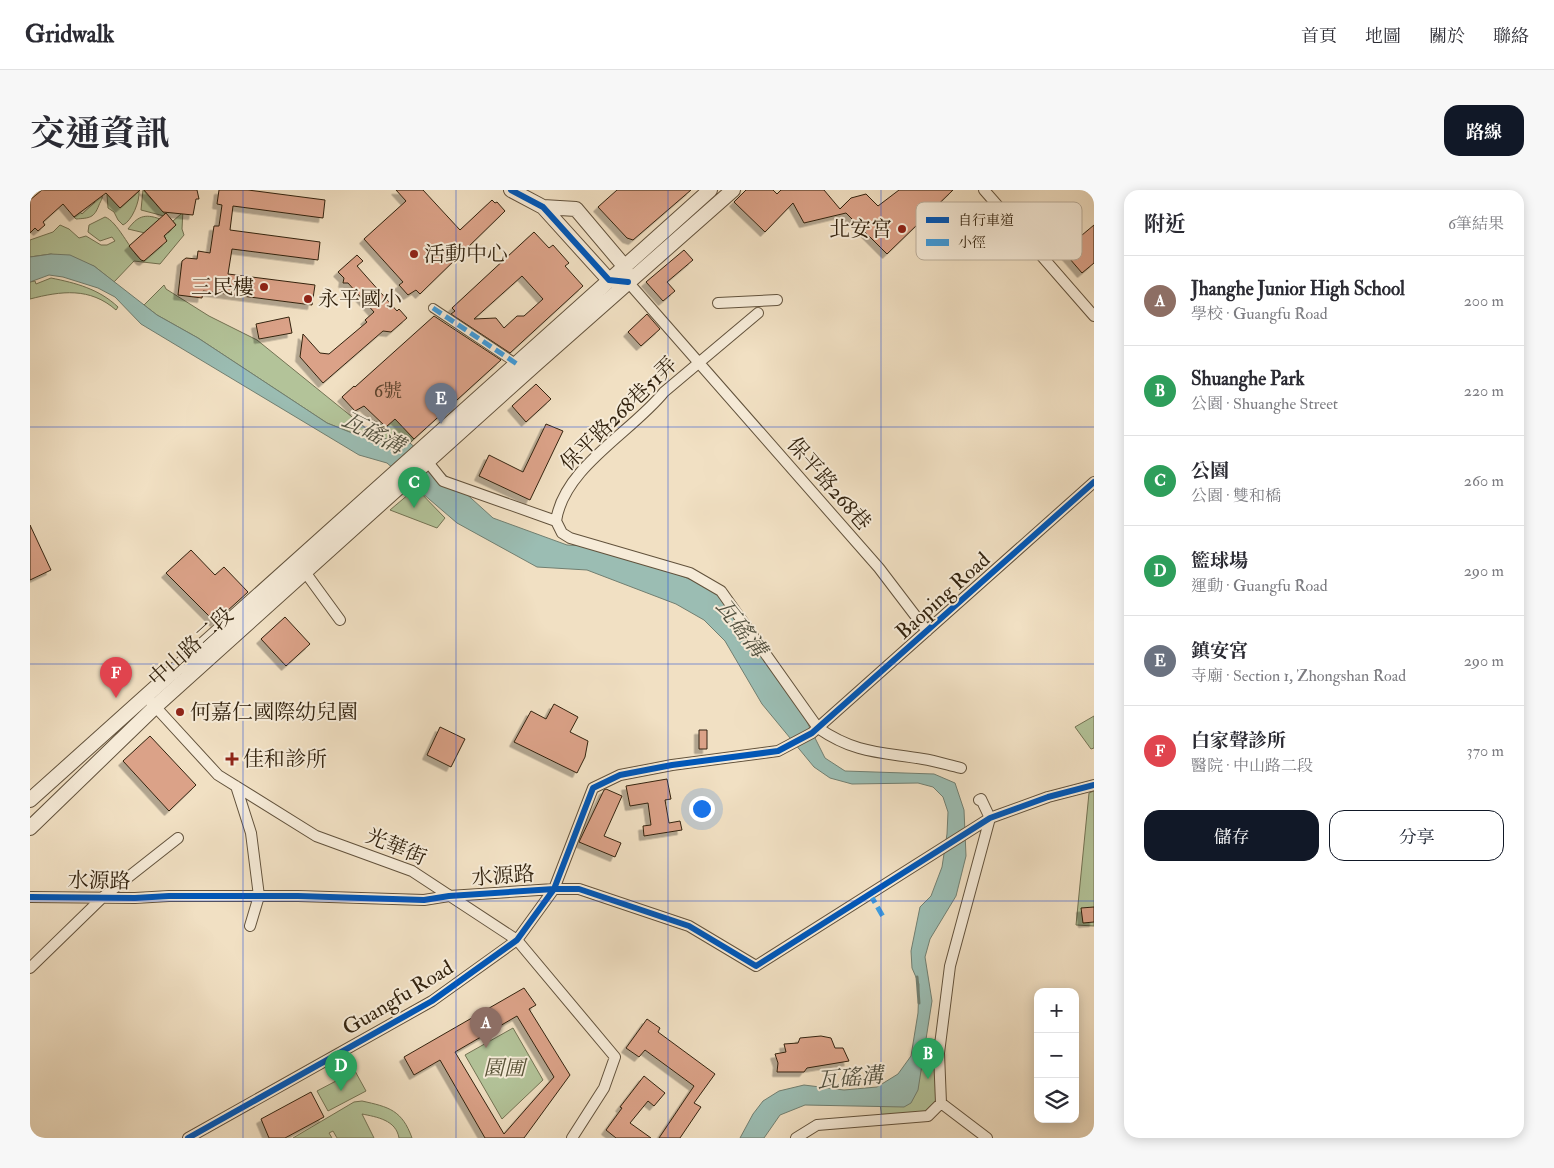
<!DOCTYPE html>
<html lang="zh-TW">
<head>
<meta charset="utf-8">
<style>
	:root { --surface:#fff; --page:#f7f7f7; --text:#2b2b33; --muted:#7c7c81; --line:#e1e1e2; --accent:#111827 }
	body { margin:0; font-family:"IM FELL Double Pica","Noto Serif TC",serif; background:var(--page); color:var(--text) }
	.controls { position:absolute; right:15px; bottom:15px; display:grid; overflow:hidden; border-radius:10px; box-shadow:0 2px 12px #0003 }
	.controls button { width:45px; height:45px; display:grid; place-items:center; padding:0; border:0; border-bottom:1px solid var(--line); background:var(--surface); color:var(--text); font:25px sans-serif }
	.you { position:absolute; left:671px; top:618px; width:18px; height:18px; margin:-12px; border:4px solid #fff; border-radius:50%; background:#1a73e8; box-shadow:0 0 0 8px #1a73e833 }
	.badge { display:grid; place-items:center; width:32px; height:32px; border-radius:50%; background:var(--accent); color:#fff; font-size:16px; font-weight:700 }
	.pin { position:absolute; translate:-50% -41px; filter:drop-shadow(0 1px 2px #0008) }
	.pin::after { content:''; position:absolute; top:26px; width:18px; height:15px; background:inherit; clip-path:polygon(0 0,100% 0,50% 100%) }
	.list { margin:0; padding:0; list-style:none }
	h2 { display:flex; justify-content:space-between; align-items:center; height:65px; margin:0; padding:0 20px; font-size:21px }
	h2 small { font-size:16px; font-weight:400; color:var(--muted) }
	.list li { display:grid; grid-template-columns:32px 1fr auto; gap:15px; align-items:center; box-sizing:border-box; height:90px; padding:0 20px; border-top:1px solid var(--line) }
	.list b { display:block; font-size:19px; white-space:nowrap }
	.list p { margin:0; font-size:16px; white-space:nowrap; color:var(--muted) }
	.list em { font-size:16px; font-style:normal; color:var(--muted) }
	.actions { display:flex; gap:10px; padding:15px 20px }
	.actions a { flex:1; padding:11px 0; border:1px solid var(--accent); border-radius:15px; text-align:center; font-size:18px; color:var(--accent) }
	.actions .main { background:var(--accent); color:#fff }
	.icon { flex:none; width:28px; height:28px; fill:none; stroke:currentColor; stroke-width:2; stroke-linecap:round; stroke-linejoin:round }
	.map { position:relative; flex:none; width:1064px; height:948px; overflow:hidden; border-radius:15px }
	header { display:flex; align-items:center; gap:30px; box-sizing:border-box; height:70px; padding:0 25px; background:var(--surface); border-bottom:1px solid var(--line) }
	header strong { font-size:24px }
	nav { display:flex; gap:28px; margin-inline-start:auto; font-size:18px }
	.intro { display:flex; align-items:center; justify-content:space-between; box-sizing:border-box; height:120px; padding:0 30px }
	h1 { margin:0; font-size:35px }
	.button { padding:12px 22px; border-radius:15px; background:var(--accent); color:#fff; font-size:18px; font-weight:700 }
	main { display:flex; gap:30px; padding:0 30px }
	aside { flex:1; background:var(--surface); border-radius:15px; box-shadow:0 2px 12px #0003 }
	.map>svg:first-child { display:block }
	.green { fill:#b3c399; stroke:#737354 }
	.water { fill:#9bbdb3; stroke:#717f71 }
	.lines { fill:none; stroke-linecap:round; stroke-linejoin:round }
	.stream { stroke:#717f71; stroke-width:3 }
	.building { fill:#dba288; stroke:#33230f; fill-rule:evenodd; filter:url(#shadow) }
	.pedestrian-casing { stroke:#62523c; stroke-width:10 }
	.minor-casing { stroke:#62523c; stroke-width:12 }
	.tertiary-casing { stroke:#62523c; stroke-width:16 }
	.pedestrian { stroke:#f6ebd8; stroke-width:8 }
	.minor { stroke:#f6ebd8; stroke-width:10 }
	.tertiary { stroke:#f6ebd8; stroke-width:14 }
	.quiet { stroke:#3e9cde; stroke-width:5; stroke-dasharray:10 5; stroke-linecap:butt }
	.cycleway-casing { stroke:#f6ebd8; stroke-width:9 }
	.cycleway { stroke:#0057b8; stroke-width:6 }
	.grid { fill:none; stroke:#1d4ed8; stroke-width:1; stroke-opacity:0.55 }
	.poi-dot { fill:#8f2418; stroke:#f6ebd8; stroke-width:2 }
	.labels { text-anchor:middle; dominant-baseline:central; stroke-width:4; stroke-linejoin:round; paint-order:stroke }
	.number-label { font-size:19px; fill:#5d432d }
	.poi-label { font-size:21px; fill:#33230f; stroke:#f6ebd8; text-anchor:start }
	.street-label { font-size:21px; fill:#33230f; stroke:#f6ebd8 }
	.park-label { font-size:21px; font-style:italic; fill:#595338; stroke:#f6ebd8 }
	.water-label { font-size:22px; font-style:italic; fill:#525140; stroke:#f6ebd8 }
	.key { fill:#f6ebd8; stroke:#bcaf9c; stroke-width:1 }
	.key-label { font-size:14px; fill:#33230f }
</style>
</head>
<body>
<header>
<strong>Gridwalk</strong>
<nav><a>首頁</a><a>地圖</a><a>關於</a><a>聯絡</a></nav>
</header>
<div class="intro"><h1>交通資訊</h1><a class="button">路線</a></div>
<main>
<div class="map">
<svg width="1064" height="948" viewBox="0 0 1064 948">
	<defs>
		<filter id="shadow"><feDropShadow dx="-4.5" dy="4.5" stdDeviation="0" flood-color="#0004"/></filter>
	</defs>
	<rect width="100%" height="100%" fill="#f1e0c3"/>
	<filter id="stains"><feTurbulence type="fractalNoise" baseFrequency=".004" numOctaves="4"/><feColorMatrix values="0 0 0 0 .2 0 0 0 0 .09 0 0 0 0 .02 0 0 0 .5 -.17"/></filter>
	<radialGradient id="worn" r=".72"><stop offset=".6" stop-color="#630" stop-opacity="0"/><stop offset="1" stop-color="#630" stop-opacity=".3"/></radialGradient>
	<!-- green -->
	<path class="green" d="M113,0L135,24L134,26L111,20Z
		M154,0L152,39L154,45L130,74L104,71L84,92L64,76L21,64L0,67V50L23,42L30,35L39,39L49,48L56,46L71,55H77L85,51L82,47L70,51L58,42L59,35L75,27C87,31 100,60 111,70L136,48L124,35L115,43L98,39C107,27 114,23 130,29L138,43L146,35L143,31L151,24L144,15Z
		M109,1C110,11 102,31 93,35L88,30L84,22L78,18L77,4L90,18Z
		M72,3C73,9 71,10 69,15C64,28 60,28 46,29L44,27L50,22L52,24L65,12L64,10Z
		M21,88C46,93 69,99 88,117L86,120C60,97 31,101 0,109V92L5,91L6,94Z
		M134,95L136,99L179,126L227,150L337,239L344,231L356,237L368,226L369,233L384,249L380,253L322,243L297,233L168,148L127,125L114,115Z
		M386,298L415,328L407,338L360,320Z
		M1064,526V558L1061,559L1045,537Z
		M1064,601V736L1046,735L1059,603Z
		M483,838L513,890L472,929L435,865Z
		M898,849L910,850L912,915L898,926L852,930L850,912L894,859Z
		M325,881L336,901L298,921L287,901Z
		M332,911C359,917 372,920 382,948H369C366,930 347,927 332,924L344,948H307L303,941L299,943L302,948H263L324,912Z"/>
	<!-- water -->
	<path class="water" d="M21,64L40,65L64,76L127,125L168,148L297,233L322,243L380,253L463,328L537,355L558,356L647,384L679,397L698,413L775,528L795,568L815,581L904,584L925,593L934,620L936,666L926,706L900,749L895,767L902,811L888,900L881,913L874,917L775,915L750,925L734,948H710L723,924L733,911L749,901L774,895L814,900L847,897L868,884L881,866L888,823L889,794L882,778L881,761L890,717L901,706L912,677L917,644L918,622L913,607L903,597L888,593L822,594L800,588L784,577L732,514L695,451L674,430L646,414L557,380L507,377L427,333L357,273L329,265L111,134L85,107L68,98L33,87L19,85L0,92V67Z"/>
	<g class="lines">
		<!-- stream -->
		<path class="stream" d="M887,787L889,813"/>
	</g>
	<!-- building -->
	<path class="building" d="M12,0H110L90,18L76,3L44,27L33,14L13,32L15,35L8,41L5,38L0,43V10Z
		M114,0H167L169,9H166L163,25L133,22Z
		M189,0H218L295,10L293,28L203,16L200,40L290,52L288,70L202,59L198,84L285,95L282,115L173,101L172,108L148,105L152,71L156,68L167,69L168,61L180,63L184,36H189L192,15L187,14Z
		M366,0H393L430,40L462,10L465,13L467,12L475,21L390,104L386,100L378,105L369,95L373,92L334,49L376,11Z
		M587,0H661L603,50L597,48L568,17Z
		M716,0H743L747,4L751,0H794L810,19L821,8L836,4L848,16L869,0H923L857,64L816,23L774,33L763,13L735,42L704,12Z
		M136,23L146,35L134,46L137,51L114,71L111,70L99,56Z
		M1064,35V73L1052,83L1033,61Z
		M504,42L519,58L523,55L539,73L535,76L553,96L480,163L421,124L425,121L422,118ZM492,86L513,109L494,126H487L474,138L466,128L444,129Z
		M654,60L663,70L637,92L645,101L633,111L616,92Z
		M327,65L333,71L327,76L367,121L369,119L377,128L361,142L353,141L293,193L270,167L273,144L290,163L299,164L337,132L335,130L344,122L318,93H313L314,88L308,82Z
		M617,124L630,139L611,156L598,142Z
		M404,126L471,170L384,249L365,229L356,237L334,216L325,221L312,207L324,196L325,197Z
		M259,127L262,143L229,149L226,134Z
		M506,194L521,209L496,232L482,216Z
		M516,234L533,241L500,310L449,286L459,265L493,282Z
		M0,335L21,380L0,390Z
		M161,360L185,385L194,377L218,402L185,432L136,383Z
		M255,427L280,454L256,476L231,449Z
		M524,514L548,527L540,542L558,551L555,567L547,583L484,552L501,521L516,529Z
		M410,537L435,549L421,577L397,565Z
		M669,540H677V559H669Z
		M120,546L166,595L139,621L93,571Z
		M637,589L641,609L635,610L639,633L650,631L652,640L614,646L613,636L621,635L618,613L600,616L596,596Z
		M576,599L592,606L574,646L591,653L585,667L549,652L574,600Z
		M1064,717V732L1053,733L1051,718Z
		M494,798L506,815L499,819L540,885L494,948H455L410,870L384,885L374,867ZM487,826L524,887L474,944L425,862Z
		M617,829L630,838L628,842L685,884L664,913L671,917L650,948H629L664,896L615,860L609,867L596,858Z
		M791,846L801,848L805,858H813L819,871L777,878L774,882H747L748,873L745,864L756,862L754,854L768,853L770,848Z
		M614,886L635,903L624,916L618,911L600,933L621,948H586L576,940L592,918L590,917Z
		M281,902L294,927L255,948H239L231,929Z"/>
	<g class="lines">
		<defs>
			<path id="pedestrian" d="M403,118L487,174"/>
			<path id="minor" d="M954,0L1064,126
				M598,92L849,378L897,441
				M688,113L747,110
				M397,271L413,291L526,331L532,343L540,348L660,383L691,401L788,538C826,564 851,562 893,569C906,571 918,575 931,578
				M526,331C534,277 602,242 634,202L728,123
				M275,382L310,430
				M121,512L188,585L286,646L382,681L487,750L585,867L574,898L542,948
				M206,596L221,643L229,706L220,736
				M949,610L951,609L960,628L920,776L909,863L911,913L957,948
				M0,707L105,708L139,706H268L394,710L419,706L524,699H549L659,736L726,776L960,628L1018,607L1064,595
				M0,778L73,707L148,648
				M158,948L402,811L487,750L524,699L563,598L590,585L642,575L748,561L782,543L1064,292
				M766,948L787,935L898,926L911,913"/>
			<path id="tertiary" d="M481,0L513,17L579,90L598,92L595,77L546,19L513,17
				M0,610L680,0
				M0,638L126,516L507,173L703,0"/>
		</defs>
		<!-- pedestrian casing -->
		<use href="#pedestrian" class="pedestrian-casing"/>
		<!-- minor casing -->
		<use href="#minor" class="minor-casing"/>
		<!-- tertiary casing -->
		<use href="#tertiary" class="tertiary-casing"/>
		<!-- pedestrian -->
		<use href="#pedestrian" class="pedestrian"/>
		<!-- minor -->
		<use href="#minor" class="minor"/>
		<!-- tertiary -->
		<use href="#tertiary" class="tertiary"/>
		<!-- quiet -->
		<path class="quiet" d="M403,118L487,174
			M840,704L855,730"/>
		<defs>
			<path id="cycleway" d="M481,0L513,17L579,90L598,92
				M0,707L105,708L139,706H268L394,710L419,706L524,699H549L659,736L726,776L960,628L1018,607L1064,595
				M158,948L402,811L487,750L524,699L563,598L590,585L642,575L748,561L782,543L1064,292"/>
		</defs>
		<!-- cycleway casing -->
		<use href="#cycleway" class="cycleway-casing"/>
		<!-- cycleway -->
		<use href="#cycleway" class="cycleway"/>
	</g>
	<!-- grid -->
	<path class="grid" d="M213,0V948M426,0V948M638,0V948M851,0V948M0,237H1064M0,474H1064M0,711H1064"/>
	<!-- markers -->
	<g class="poi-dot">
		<circle cx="872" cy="39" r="5"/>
		<circle cx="384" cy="64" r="5"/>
		<circle cx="234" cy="97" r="5"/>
		<circle cx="278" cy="109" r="5"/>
		<circle cx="150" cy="522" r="5"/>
		<path d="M199.5 561.5h5v5h5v5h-5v5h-5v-5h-5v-5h5z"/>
	</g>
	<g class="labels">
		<!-- number labels -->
		<g class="number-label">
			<text x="358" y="201">6號</text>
		</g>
		<!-- poi labels -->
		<g class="poi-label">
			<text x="862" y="39" text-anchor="end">北安宮</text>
			<text x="394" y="64">活動中心</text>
			<text x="224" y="97" text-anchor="end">三民樓</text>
			<text x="288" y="109">永平國小</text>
			<text x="160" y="522">何嘉仁國際幼兒園</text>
			<text x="213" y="569">佳和診所</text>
		</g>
		<!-- street labels -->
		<g class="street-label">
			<text transform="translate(589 224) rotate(-44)">保平路268巷51弄</text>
			<text transform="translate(799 294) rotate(49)">保平路268巷</text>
			<text transform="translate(913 406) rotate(-42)">Baoping Road</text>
			<text transform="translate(161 457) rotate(-42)">中山路二段</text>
			<text transform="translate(366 657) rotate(23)">光華街</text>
			<text transform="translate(473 686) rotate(-4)">水源路</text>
			<text transform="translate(69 691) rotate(1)">水源路</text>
			<text transform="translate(368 808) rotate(-31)">Guangfu Road</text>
		</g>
		<!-- park labels -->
		<g class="park-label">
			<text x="474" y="878">園圃</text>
		</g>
		<!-- water labels -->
		<g class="water-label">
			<text transform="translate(343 243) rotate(27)">瓦磘溝</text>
			<text transform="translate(711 438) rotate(52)">瓦磘溝</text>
			<text transform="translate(820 888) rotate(-5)">瓦磘溝</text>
		</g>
	</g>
	<!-- legend -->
	<rect x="886" y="12" width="166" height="58" rx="8" class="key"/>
	<rect x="896" y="27" width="23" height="6" fill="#0057b8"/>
	<rect x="896" y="49" width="23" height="7" fill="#3e9cde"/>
	<g class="key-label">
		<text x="928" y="35">自行車道</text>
		<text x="928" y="57">小徑</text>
	</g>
	<rect width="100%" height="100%" filter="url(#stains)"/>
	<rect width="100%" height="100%" fill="url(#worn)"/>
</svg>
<div class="controls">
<button>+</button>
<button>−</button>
<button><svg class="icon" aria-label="layers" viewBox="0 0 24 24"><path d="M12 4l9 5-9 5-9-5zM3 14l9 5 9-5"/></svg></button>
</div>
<div class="you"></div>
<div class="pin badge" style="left:456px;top:858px;background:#8d6e63">A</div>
<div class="pin badge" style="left:898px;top:889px;background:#2e9e5b">B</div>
<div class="pin badge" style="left:384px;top:318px;background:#2e9e5b">C</div>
<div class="pin badge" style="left:311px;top:901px;background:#2e9e5b">D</div>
<div class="pin badge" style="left:411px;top:234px;background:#6b7280">E</div>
<div class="pin badge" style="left:86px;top:508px;background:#e0444e">F</div>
</div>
<aside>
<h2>附近<small>6筆結果</small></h2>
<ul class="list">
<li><span class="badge" style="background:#8d6e63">A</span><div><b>Jhanghe Junior High School</b><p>學校 · Guangfu Road</p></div><em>200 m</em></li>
<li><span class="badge" style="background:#2e9e5b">B</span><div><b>Shuanghe Park</b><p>公園 · Shuanghe Street</p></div><em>220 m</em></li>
<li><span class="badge" style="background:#2e9e5b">C</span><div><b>公園</b><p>公園 · 雙和橋</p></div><em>260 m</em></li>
<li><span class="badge" style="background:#2e9e5b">D</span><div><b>籃球場</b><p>運動 · Guangfu Road</p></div><em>290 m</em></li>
<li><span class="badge" style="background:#6b7280">E</span><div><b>鎮安宮</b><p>寺廟 · Section 1, Zhongshan Road</p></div><em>290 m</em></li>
<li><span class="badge" style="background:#e0444e">F</span><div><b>白家聲診所</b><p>醫院 · 中山路二段</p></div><em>370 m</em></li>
</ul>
<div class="actions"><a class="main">儲存</a><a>分享</a></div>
</aside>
</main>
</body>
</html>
